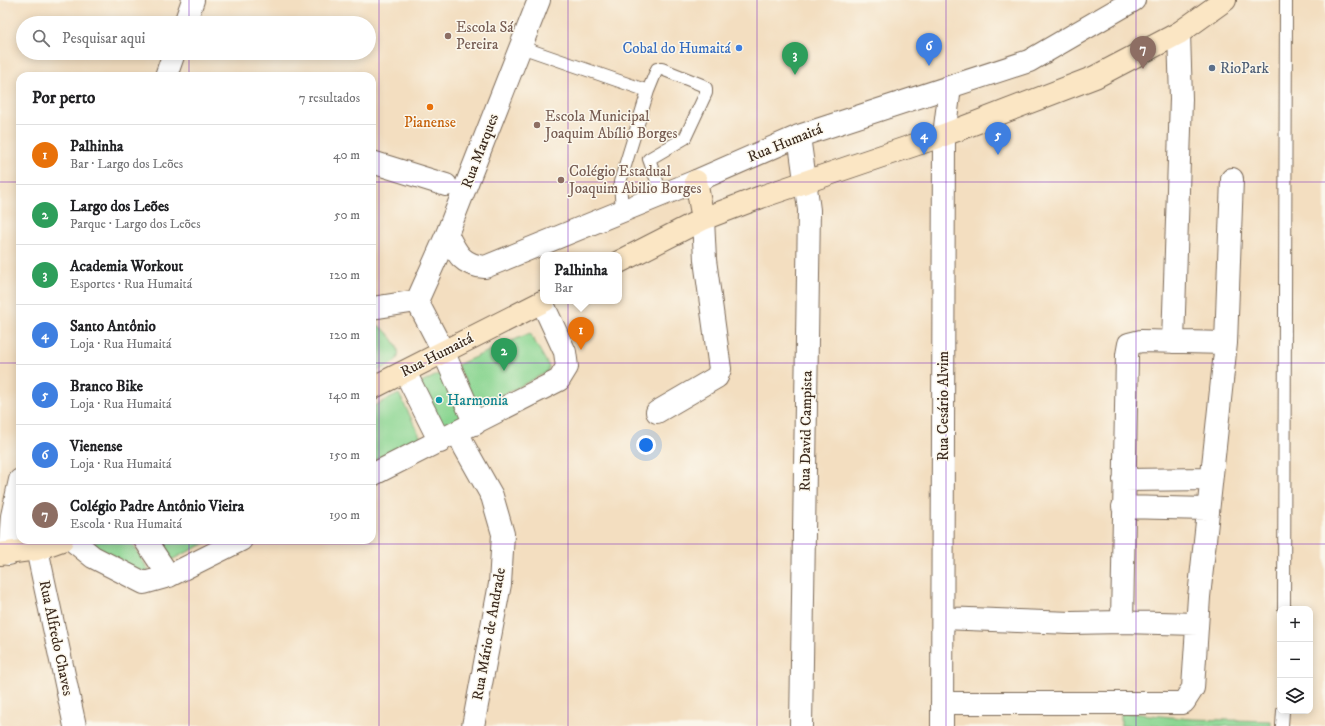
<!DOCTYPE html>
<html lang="pt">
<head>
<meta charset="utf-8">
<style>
	:root { --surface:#fff; --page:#f6f6f6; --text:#202124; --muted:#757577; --line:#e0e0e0; --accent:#7c3aed }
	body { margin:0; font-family:"IM FELL DW Pica",serif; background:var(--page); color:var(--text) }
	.controls { position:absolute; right:12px; bottom:12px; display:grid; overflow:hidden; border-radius:8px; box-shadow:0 2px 10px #0003 }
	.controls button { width:36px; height:36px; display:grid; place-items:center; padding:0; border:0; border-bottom:1px solid var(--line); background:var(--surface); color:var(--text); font:20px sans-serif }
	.you { position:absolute; left:646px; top:445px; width:14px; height:14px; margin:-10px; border:3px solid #fff; border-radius:50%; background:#1a73e8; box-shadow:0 0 0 6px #1a73e833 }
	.badge { display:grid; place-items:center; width:26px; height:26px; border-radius:50%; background:var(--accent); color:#fff; font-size:13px; font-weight:700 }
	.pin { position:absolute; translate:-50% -33px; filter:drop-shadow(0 1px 2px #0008) }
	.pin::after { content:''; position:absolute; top:21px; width:14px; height:12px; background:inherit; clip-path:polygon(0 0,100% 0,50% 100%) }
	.popup { position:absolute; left:540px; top:252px; width:82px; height:52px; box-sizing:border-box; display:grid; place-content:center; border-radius:8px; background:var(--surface); filter:drop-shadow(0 1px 3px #0005); font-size:13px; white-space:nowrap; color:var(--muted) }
	.popup b { font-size:15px; color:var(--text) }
	.popup::after { content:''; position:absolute; left:50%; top:100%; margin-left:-8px; border:8px solid transparent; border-top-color:var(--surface) }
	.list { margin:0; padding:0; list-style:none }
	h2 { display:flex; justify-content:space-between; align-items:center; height:52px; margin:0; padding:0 16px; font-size:17px }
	h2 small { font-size:13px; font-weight:400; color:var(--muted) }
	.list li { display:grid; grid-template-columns:26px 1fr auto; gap:12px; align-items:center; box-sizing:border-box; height:60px; padding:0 16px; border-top:1px solid var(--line) }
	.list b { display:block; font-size:15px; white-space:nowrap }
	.list p { margin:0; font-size:13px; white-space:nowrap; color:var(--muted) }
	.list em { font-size:13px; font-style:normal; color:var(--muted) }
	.icon { flex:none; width:22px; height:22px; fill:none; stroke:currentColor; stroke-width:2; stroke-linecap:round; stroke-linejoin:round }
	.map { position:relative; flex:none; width:1325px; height:726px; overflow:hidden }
	.search { position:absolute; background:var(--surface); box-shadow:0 2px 10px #0003; left:16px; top:16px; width:360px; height:44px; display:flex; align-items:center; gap:10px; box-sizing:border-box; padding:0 14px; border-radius:22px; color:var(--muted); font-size:15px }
	.panel { position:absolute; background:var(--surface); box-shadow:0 2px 10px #0003; left:16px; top:72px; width:360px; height:472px; border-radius:12px }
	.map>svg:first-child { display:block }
	.green { fill:#8ad591; stroke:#628058 }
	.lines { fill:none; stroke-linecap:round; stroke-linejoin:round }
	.lane-casing { stroke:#7b6957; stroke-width:14 }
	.street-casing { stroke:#7b6957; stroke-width:24 }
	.secondary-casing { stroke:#7b6957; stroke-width:24 }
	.lane { stroke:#fff; stroke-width:12 }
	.street { stroke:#fff; stroke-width:22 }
	.secondary { stroke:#fbe6c4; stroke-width:22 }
	.grid { fill:none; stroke:#7b2cbf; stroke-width:1; stroke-opacity:0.55 }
	.education-dot { fill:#8d6e63; stroke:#fbf7ec; stroke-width:1.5 }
	.shop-dot { fill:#3f7fe0; stroke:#fbf7ec; stroke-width:1.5 }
	.service-dot { fill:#5c6f8a; stroke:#fbf7ec; stroke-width:1.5 }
	.food-dot { fill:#e8710a; stroke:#fbf7ec; stroke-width:1.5 }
	.culture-dot { fill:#0f9aa8; stroke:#fbf7ec; stroke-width:1.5 }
	.labels { text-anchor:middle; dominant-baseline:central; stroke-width:3; stroke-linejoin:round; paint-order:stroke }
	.education-label { font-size:15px; fill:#785e54; stroke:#fbf7ec; text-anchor:start }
	.shop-label { font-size:15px; fill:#366cbe; stroke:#fbf7ec; text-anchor:end }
	.service-label { font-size:15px; fill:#4e5e75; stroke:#fbf7ec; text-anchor:start }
	.food-label { font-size:15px; fill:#c56008; stroke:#fbf7ec }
	.street-label { font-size:15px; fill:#3b2a1e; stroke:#fbf7ec }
	.culture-label { font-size:15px; fill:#0d838f; stroke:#fbf7ec; text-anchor:start }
</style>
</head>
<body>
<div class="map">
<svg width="1325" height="726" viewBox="0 0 1325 726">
	<rect width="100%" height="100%" fill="#fbf7ec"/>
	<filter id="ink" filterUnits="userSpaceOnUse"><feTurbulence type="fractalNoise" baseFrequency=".025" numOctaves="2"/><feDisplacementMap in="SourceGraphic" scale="8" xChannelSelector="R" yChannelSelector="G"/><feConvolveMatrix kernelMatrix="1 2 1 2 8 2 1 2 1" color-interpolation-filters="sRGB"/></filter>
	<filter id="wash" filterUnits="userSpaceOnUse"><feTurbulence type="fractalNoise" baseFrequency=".012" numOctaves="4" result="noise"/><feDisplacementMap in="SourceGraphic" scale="16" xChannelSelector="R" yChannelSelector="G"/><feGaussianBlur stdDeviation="0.9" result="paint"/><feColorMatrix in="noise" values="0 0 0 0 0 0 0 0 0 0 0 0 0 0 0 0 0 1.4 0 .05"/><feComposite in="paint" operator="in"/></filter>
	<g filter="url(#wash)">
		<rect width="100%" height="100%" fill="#f3dec0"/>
		<!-- green -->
		<path class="green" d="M372,323C383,325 404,347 397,359C392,366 379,370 372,373Z
			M530,333L547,363L549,367L547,372L479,408L457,365Z
			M443,372L466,415L436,430L415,386Z
			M399,394L421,438L372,461V407Z
			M99,540H130L149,571L143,574L89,545Z
			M159,540H212L171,560Z
			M1121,712L1191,719L1271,721V726H1121Z"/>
	</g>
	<g filter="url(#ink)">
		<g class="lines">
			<defs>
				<path id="lane" d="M521,47L648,91
					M622,211L620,182L648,91L657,69H662L702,85L706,88V93L685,138L649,159L662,195
					M1284,609L1286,0
					M1282,726L1283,711"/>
				<path id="street" d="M185,23L193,0
					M166,76L174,53
					M799,136L809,210L801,726
					M372,162L446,185
					M447,234C457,254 462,265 485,267L696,181L799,136L1029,61L1134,0
					M417,301L447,234L539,0
					M417,301L443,351L475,424
					M372,308L417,301
					M1173,342L1181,99L1179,33
					M405,372L440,442
					M657,412L717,377L720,369L705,260L703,219
					M458,433L465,448L492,496L503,534L500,584L473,726
					M372,475L559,380L567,367L565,352L542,302
					M1124,480L1211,479
					M1123,507L1208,509
					M72,540L93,557L144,583L169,576L241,540
					M145,540L169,576
					M37,549L75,726
					M9,554L12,516L20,480
					M943,618L1071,623L1122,622L1127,355L1129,344L1141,341L1226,343
					M1122,622L1197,624
					M942,703H1181L1184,702L1193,688L1199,597L1226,343L1232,179
					M942,726L944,135L950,87"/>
				<path id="secondary" d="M696,181L703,219
					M619,262L703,219L761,197L944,135L1095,77L1179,33L1225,0
					M372,388L544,301
					M0,554L37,549L62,540"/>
			</defs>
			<!-- lane casing -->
			<use href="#lane" class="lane-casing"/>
			<!-- street casing -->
			<use href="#street" class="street-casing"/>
			<!-- secondary casing -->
			<use href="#secondary" class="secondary-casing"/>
			<!-- lane -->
			<use href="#lane" class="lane"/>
			<!-- street -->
			<use href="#street" class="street"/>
			<!-- secondary -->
			<use href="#secondary" class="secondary"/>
		</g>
	</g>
	<!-- grid -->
	<path class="grid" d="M189,0V23M379,0V726M568,0V726M757,0V726M946,0V726M1136,0V726M189,53V76M0,182H20M372,182H1325M0,363H20M372,363H1325M189,540V726M0,544H1325"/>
	<!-- markers -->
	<g class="education-dot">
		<circle cx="448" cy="36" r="4"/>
		<circle cx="537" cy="125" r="4"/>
		<circle cx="561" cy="180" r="4"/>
	</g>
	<circle class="shop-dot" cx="739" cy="48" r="4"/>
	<circle class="service-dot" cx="1212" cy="68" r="4"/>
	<circle class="food-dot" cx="430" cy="107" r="4"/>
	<circle class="culture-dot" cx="439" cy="400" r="4"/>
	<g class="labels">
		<!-- education labels -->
		<g class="education-label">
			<text x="456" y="27">Escola Sá<tspan x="456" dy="17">Pereira</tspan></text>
			<text x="545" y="116">Escola Municipal<tspan x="545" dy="17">Joaquim Abílio Borges</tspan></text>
			<text x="569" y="171">Colégio Estadual<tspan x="569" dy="17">Joaquim Abilio Borges</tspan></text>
		</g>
		<!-- shop labels -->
		<g class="shop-label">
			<text x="731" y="48">Cobal do Humaitá</text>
		</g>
		<!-- service labels -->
		<g class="service-label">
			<text x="1220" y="68">RioPark</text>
		</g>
		<!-- food labels -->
		<g class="food-label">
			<text x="430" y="122">Pianense</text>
		</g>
		<!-- street labels -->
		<g class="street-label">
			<text transform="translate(785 143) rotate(-22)">Rua Humaitá</text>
			<text transform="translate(480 151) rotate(-69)">Rua Marques</text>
			<text transform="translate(437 355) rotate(-27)">Rua Humaitá</text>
			<text transform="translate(943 406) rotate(-90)">Rua Cesário Alvim</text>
			<text transform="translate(806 431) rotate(-89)">Rua David Campista</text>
			<text transform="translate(489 634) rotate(-80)">Rua Mário de Andrade</text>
			<text transform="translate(56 638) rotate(78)">Rua Alfredo Chaves</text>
		</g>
		<!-- culture labels -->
		<g class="culture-label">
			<text x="447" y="400">Harmonia</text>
		</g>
	</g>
</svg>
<div class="controls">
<button>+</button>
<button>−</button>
<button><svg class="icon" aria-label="layers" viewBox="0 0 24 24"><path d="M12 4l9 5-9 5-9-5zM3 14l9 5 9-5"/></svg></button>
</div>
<div class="you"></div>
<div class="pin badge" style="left:581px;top:350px;background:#e8710a">1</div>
<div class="popup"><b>Palhinha</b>Bar</div>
<div class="pin badge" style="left:504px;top:371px;background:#2e9e5b">2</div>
<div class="pin badge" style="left:795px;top:75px;background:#2e9e5b">3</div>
<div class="pin badge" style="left:924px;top:155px;background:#3f7fe0">4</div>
<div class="pin badge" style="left:998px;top:155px;background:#3f7fe0">5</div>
<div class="pin badge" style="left:929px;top:66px;background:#3f7fe0">6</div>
<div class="pin badge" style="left:1143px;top:69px;background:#8d6e63">7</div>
<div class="search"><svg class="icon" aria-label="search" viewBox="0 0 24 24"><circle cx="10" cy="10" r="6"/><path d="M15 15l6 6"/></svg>Pesquisar aqui</div>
<section class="panel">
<h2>Por perto<small>7 resultados</small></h2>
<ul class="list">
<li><span class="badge" style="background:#e8710a">1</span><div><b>Palhinha</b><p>Bar · Largo dos Leões</p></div><em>40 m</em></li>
<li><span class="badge" style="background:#2e9e5b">2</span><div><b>Largo dos Leões</b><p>Parque · Largo dos Leões</p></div><em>50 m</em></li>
<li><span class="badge" style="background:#2e9e5b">3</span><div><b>Academia Workout</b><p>Esportes · Rua Humaitá</p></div><em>120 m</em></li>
<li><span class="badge" style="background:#3f7fe0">4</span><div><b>Santo Antônio</b><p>Loja · Rua Humaitá</p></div><em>120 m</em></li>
<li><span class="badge" style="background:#3f7fe0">5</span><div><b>Branco Bike</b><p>Loja · Rua Humaitá</p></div><em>140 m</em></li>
<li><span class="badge" style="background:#3f7fe0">6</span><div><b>Vienense</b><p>Loja · Rua Humaitá</p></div><em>150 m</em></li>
<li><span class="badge" style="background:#8d6e63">7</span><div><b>Colégio Padre Antônio Vieira</b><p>Escola · Rua Humaitá</p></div><em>190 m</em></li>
</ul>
</section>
</div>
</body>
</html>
